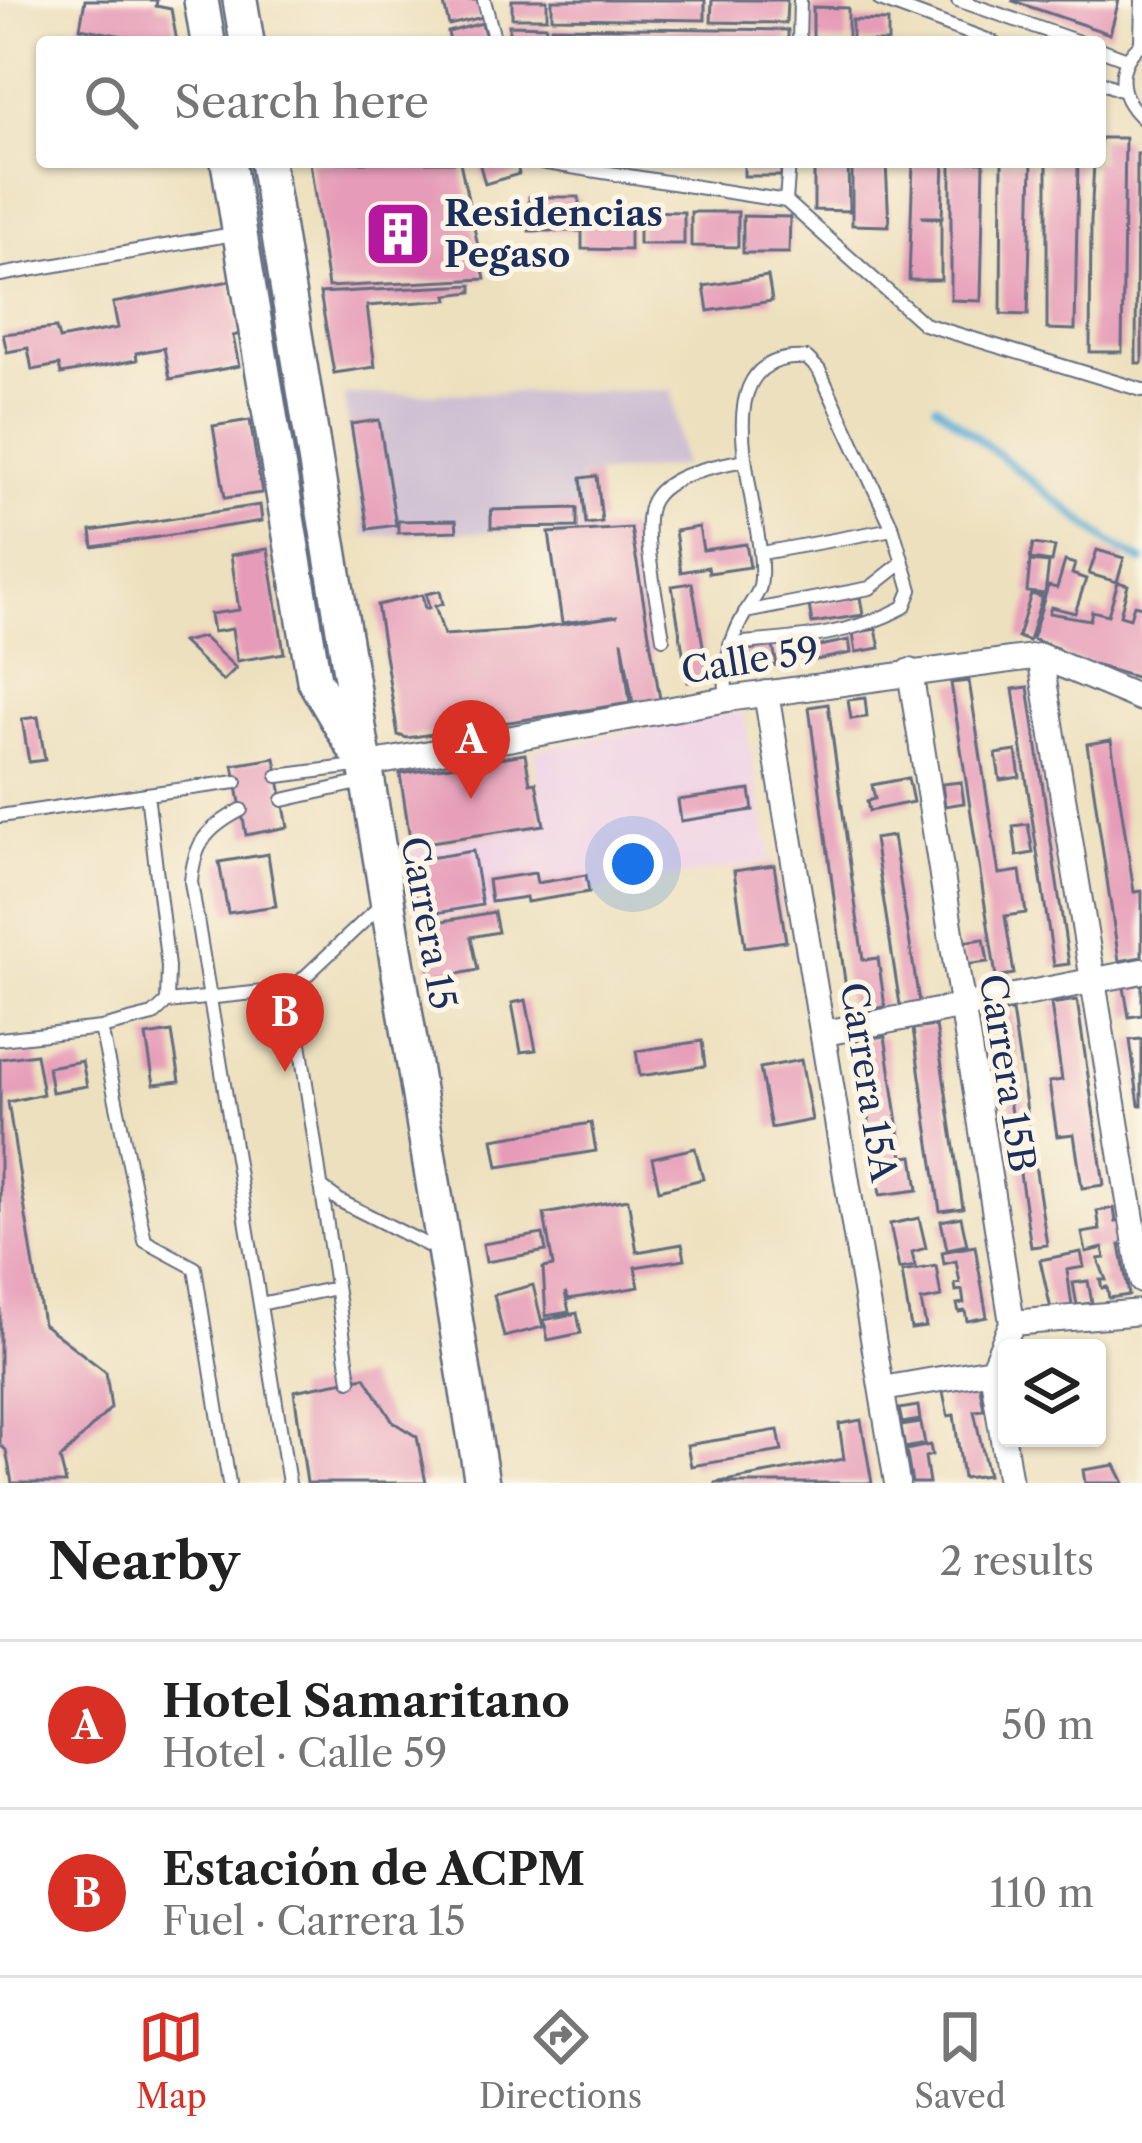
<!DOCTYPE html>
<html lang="en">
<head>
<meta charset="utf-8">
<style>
	:root { --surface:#fff; --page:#f6f6f6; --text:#222; --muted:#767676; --line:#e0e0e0; --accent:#d93025 }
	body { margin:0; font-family:"Libre Caslon Text",serif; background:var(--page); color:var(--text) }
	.controls { position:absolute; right:36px; bottom:36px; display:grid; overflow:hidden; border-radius:12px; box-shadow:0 3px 9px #0004 }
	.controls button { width:108px; height:108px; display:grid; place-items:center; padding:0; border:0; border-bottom:3px solid var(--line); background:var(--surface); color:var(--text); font:60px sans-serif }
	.you { position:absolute; left:633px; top:864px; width:42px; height:42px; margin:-30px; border:9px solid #fff; border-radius:50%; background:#1a73e8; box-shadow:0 0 0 18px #1a73e833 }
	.badge { display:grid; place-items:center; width:78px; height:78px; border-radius:50%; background:var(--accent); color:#fff; font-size:39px; font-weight:700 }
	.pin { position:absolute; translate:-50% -99px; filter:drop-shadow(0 3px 6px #0008) }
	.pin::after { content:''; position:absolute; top:63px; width:42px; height:36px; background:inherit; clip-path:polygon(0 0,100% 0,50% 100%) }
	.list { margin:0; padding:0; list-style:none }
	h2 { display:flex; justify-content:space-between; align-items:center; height:156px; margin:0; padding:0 48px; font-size:51px }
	h2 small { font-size:39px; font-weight:400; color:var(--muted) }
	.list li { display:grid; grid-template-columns:78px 1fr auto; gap:36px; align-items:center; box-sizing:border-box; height:168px; padding:0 48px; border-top:3px solid var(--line) }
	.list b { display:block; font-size:45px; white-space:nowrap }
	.list p { margin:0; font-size:39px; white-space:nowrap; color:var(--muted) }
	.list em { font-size:39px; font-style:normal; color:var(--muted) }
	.icon { flex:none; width:66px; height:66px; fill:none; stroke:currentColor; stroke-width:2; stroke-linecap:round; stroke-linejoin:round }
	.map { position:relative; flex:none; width:1142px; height:1483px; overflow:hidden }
	.search { position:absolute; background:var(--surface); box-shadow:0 3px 9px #0004; left:36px; right:36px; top:36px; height:132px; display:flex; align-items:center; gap:30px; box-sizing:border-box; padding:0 42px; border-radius:12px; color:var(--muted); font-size:45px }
	.sheet { height:492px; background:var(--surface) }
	nav { display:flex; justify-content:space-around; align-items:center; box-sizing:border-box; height:168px; border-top:3px solid var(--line); background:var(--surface); font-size:33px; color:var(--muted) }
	nav a { display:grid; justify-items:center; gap:6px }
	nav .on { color:var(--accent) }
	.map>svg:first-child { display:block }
	.built { fill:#efd0e6 }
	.industrial { fill:#cdbed2 }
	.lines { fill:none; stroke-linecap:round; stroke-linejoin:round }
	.stream { stroke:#5daed7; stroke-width:8 }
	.building { fill:#e69cb8 }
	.service-casing { stroke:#646d80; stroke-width:16 }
	.minor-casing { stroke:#646d80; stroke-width:28 }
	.secondary-casing { stroke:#646d80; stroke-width:38 }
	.service { stroke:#fff; stroke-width:12 }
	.minor { stroke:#fff; stroke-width:24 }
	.secondary { stroke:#fff; stroke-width:33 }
	.labels { text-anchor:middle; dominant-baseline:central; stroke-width:10; stroke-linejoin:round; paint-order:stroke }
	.poi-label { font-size:36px; font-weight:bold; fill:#1b2f5e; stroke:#fcf5e5; text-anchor:start }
	.street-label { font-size:36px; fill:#1b2f5e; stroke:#fcf5e5 }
</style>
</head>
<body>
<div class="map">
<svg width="1142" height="1483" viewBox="0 0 1142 1483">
	<rect width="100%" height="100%" fill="#fcf5e5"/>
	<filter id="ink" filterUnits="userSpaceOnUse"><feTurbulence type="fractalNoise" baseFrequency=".00833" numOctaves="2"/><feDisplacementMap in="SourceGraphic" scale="24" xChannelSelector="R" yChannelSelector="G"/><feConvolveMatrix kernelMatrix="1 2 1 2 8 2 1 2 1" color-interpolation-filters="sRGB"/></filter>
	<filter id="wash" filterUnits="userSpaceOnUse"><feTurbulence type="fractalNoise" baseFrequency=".004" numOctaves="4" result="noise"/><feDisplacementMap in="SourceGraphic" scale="48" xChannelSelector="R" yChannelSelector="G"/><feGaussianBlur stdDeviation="2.7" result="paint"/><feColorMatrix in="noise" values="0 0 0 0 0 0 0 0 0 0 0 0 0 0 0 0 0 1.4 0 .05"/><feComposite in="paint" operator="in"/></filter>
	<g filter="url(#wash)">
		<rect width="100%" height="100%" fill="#ede0be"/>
		<!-- built -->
		<path class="built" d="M743,711L772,861L415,922L406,849L546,826L534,750Z"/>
		<!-- industrial -->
		<path class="industrial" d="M672,390L683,466L579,477L585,529L365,536L344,395Z"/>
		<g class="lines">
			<!-- stream -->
			<path class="stream" d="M936,405L1110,543L1142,561"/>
		</g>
		<g id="blocks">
			<!-- building -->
			<path class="building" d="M85,0H157L156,6L171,9L177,42H155L80,28Z
				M443,0H479L483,17L449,25Z
				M512,0H547V18H512Z
				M552,0H705V20L552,18Z
				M712,0H787L786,23L711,22Z
				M1119,0L1110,34L1013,1L1014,0Z
				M813,7L848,8V42H813Z
				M852,20L888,21V42H852Z
				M482,23L487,42H450L448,32Z
				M509,25L546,26V42H509Z
				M551,27L788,30V42H551Z
				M1100,138H1125L1122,352H1090L1091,222L1094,162H1100Z
				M1137,154H1142V363H1136Z
				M310,162H460L485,279L328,287Z
				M479,162H516L519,174L485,184Z
				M744,162H781V176H744Z
				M814,162H848L849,211L814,210Z
				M852,162H886L889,226L852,225Z
				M913,162H944L942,217H921L941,219V280H909Z
				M951,162H984L981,301L951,300Z
				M1002,162H1032L1028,315L1001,314Z
				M1047,162H1078L1075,330L1047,329Z
				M529,197H579V231H529Z
				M639,211L684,212V244H639Z
				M691,212H738V247L691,246Z
				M630,214V250L582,249V215Z
				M743,216L790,217L789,253H743Z
				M768,276L772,301L708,311L704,286Z
				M230,281L240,334L233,336L239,366L170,379L164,348L136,353L137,360L61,374L59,365L32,370L28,348L7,352L3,334L56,328L59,339L118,328L113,303Z
				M472,285V292L447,295L448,300L367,306L375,367L334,373L320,293Z
				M250,420L262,493L225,498L213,426Z
				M379,420L396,525L368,529L351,424Z
				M597,476L602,522L586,524L581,478Z
				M260,505L262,521L93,547L91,531Z
				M577,508V527L491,528V510Z
				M456,520L457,531L398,533V521Z
				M699,527L703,550L746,544L750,567L709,573L708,567L681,572L675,531Z
				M631,528L660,699L633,704L622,640L630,703L407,738L398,735L377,605L422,595L425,609L429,608L426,594L440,591L443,604L435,606L444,635L525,630L618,616L562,623L549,533Z
				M1033,544L1055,547L1052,562L1030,559Z
				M268,549L284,653L237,661L232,629L213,632L210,614L239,610L231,555Z
				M1097,550L1124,558L1117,582L1089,574Z
				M1030,561L1049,563L1045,594L1027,592Z
				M1065,561L1075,564L1072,574L1086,579L1075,613L1051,607L1049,613L1090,620L1092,611L1108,615L1118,582L1128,585L1120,615L1130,618L1134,605L1142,607V679L1066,657L1057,648L1032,639L1048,586L1057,588Z
				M692,583L709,679L688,682L672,586Z
				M1031,594L1042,597L1029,641L1018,637Z
				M860,597L863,615L812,623L809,605Z
				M876,629L880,648L856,652L853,633Z
				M203,637L236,668L223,681L182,642Z
				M849,640L851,653L782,667L780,654Z
				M773,646L777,665L744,670L741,651Z
				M969,681L999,874L1020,871L1026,913L1005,916L1014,974L996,977L951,683Z
				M1028,687L1069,964L1054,966L1013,689Z
				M865,698L867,717L851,719L848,700Z
				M828,704L863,960L878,958L885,1007L849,1012L809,707Z
				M38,717L45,760L29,762L22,719Z
				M1111,740L1134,892L1142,891V957L1119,961L1087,744Z
				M1016,751L1020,777L1000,780L996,754Z
				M525,754L530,783L536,782L544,825L411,845L400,774Z
				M275,758L288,827L246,835L233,765Z
				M908,778L913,802L869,811L867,801L875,799L872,785Z
				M961,782L964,803L945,806L942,784Z
				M750,790L753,810L681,821L678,800Z
				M1028,824L1033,853L1017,856L1013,826Z
				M893,836L920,1008L901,1011L874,839Z
				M473,851L482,905L419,916L410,861Z
				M268,854L276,906L228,913L219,862Z
				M774,865L786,941L745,947L734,871Z
				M535,873L537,883L586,875L589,892L527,902L526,897L491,902L488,880Z
				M494,912L498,932L471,937L478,970L431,979L421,925Z
				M984,939L988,962L964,965L961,942Z
				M1142,984V1015L1129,1017L1124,987Z
				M526,1000L536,1050L521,1052L512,1003Z
				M1077,1000L1104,1185L1082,1188L1074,1134L1057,1136L1049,1082L1062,1080L1051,1004Z
				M1012,1011L1047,1245L1031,1247L996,1013Z
				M936,1026L963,1208L940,1211L913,1029Z
				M172,1032L180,1081L154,1084L146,1036Z
				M885,1036L903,1157L913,1156L918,1190L880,1195L857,1040Z
				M1142,1039V1105H1139L1130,1040Z
				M702,1041L705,1066L640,1076L636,1051Z
				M36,1054L43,1094L8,1102L43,1324L106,1372L111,1408L60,1459L66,1483H12L6,1450L0,1445V1059Z
				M801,1060L812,1120L771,1128L760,1068Z
				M82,1061L87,1086L52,1092L48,1067Z
				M591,1123L596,1151L498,1167L493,1139Z
				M695,1148L703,1179L659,1190L652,1158Z
				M628,1199L637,1252L682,1244L685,1259L635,1267L639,1287L569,1299L565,1292L569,1312L546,1316L543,1268L553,1266L544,1214Z
				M1114,1208L1116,1222L1123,1221L1127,1244L1120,1245L1129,1295L1109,1298L1107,1287L1102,1288L1100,1280H1106L1098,1259L1105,1258L1103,1248L1086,1252L1082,1233L1100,1230L1097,1211Z
				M961,1217L967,1245L947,1249L941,1221Z
				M919,1218L926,1248L912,1252L915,1266L899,1269L890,1224Z
				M543,1234L546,1251L486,1262L483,1244Z
				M975,1246L987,1317L967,1321L965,1311L959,1312L957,1304L964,1303L962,1290L956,1291L955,1284L960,1283L956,1261L944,1264L942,1252Z
				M1081,1252L1084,1267L1067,1270L1072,1306L1051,1309L1040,1260Z
				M936,1266L941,1297L921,1301L926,1327L911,1329L902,1272Z
				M1088,1281L1092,1303L1077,1305L1073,1283Z
				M533,1285L543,1327L504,1337L494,1295Z
				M577,1313L581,1333L548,1340L544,1320Z
				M365,1377L393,1422L417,1437L426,1483H307L294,1391Z
				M979,1381L984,1410L974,1411L988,1475L963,1478L954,1415L948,1416L942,1387Z
				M918,1406L920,1420L902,1423L899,1409Z
				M861,1420L872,1483H714L844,1459L839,1424Z
				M921,1423L925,1444L905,1448L901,1426Z
				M778,1430L782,1451L691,1466L687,1445Z
				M930,1445L932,1455L925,1457L929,1483H912L906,1450Z
				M1115,1465L1124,1483H1085L1083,1470Z"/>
		</g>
	</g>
	<g filter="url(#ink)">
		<use href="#blocks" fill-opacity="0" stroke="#646d80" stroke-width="3"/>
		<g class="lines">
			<defs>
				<path id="service" d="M484,0L495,42
					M880,0L993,42
					M958,0L1079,42
					M799,42L800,0
					M1141,43L1142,0
					M1142,43C1115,65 1117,95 1142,118
					M1100,49L1127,59
					M1100,82L1123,91
					M540,162L786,201L789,162
					M786,201L924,324L1142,390
					M0,275L239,233
					M762,553L893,529
					M745,612L870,588L903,562
					M663,638C659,607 638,525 653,500C668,474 718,465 745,460
					M727,699C722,667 730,638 747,610C751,602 758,595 760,586C772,524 689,351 807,358L819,370L893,529L911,590L904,607C849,637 791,639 730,644
					M278,776L363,765
					M283,800L363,782
					M241,810C207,828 194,843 191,882L289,1483
					M0,816L147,794
					M292,989L380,906
					M167,1002L292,989L350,1380
					M0,1039L101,1028
					M321,1187L340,1201L439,1251
					M260,1304L336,1288
					M229,1483L195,1268L145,1241L101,1028L153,1015L167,1002L168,967L147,794L236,782"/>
				<path id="minor" d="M1040,656L1142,1281
					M910,671L1012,1323L992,1370L1010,1483
					M766,693L897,1483
					M364,765L727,699L1040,656L1142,699
					M825,1033L1142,971
					M1012,1323L1142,1312
					M883,1389L992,1370"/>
				<path id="secondary" d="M201,0L208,42
					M240,0L247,42
					M228,162L314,680L354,748
					M267,162L482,1483"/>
			</defs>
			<!-- service casing -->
			<use href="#service" class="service-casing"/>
			<!-- minor casing -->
			<use href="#minor" class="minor-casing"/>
			<!-- secondary casing -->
			<use href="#secondary" class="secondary-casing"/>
			<!-- service -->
			<use href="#service" class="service"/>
			<!-- minor -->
			<use href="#minor" class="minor"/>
			<!-- secondary -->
			<use href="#secondary" class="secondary"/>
		</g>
	</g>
	<!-- icons -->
	<defs>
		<symbol id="building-square" viewBox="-11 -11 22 22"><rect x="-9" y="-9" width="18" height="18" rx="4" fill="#b5179e" stroke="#fcf5e5"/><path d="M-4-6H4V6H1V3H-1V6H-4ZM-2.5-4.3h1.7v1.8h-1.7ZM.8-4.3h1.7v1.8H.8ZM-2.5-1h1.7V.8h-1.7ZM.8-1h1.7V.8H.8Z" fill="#fff"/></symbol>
	</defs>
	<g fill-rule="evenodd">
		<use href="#building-square" x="360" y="196" width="76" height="76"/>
	</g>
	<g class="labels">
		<!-- poi labels -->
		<g class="poi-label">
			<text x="444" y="213">Residencias<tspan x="444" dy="41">Pegaso</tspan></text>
		</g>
		<!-- street labels -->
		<g class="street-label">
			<text transform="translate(750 660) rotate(-9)">Calle 59</text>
			<text transform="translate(429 923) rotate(80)">Carrera 15</text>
			<text transform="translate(1008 1073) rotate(81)">Carrera 15B</text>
			<text transform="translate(869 1082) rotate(81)">Carrera 15A</text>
		</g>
	</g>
</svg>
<div class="controls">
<button><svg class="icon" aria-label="layers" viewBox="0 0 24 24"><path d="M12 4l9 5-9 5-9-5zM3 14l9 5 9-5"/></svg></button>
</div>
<div class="you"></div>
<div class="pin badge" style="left:471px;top:799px">A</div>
<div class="pin badge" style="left:285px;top:1072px">B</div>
<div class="search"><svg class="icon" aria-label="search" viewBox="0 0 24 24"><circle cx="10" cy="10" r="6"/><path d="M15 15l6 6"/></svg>Search here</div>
</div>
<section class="sheet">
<h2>Nearby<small>2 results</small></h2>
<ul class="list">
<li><span class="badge">A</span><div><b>Hotel Samaritano</b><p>Hotel · Calle 59</p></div><em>50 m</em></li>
<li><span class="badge">B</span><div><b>Estación de ACPM</b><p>Fuel · Carrera 15</p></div><em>110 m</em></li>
</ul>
</section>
<nav>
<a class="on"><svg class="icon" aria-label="map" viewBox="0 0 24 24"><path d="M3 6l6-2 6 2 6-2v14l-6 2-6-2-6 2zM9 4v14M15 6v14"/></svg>Map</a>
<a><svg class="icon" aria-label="directions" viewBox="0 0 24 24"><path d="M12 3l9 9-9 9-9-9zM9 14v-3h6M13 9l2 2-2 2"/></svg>Directions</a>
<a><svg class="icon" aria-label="saved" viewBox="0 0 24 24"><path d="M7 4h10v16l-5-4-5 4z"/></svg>Saved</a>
</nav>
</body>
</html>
